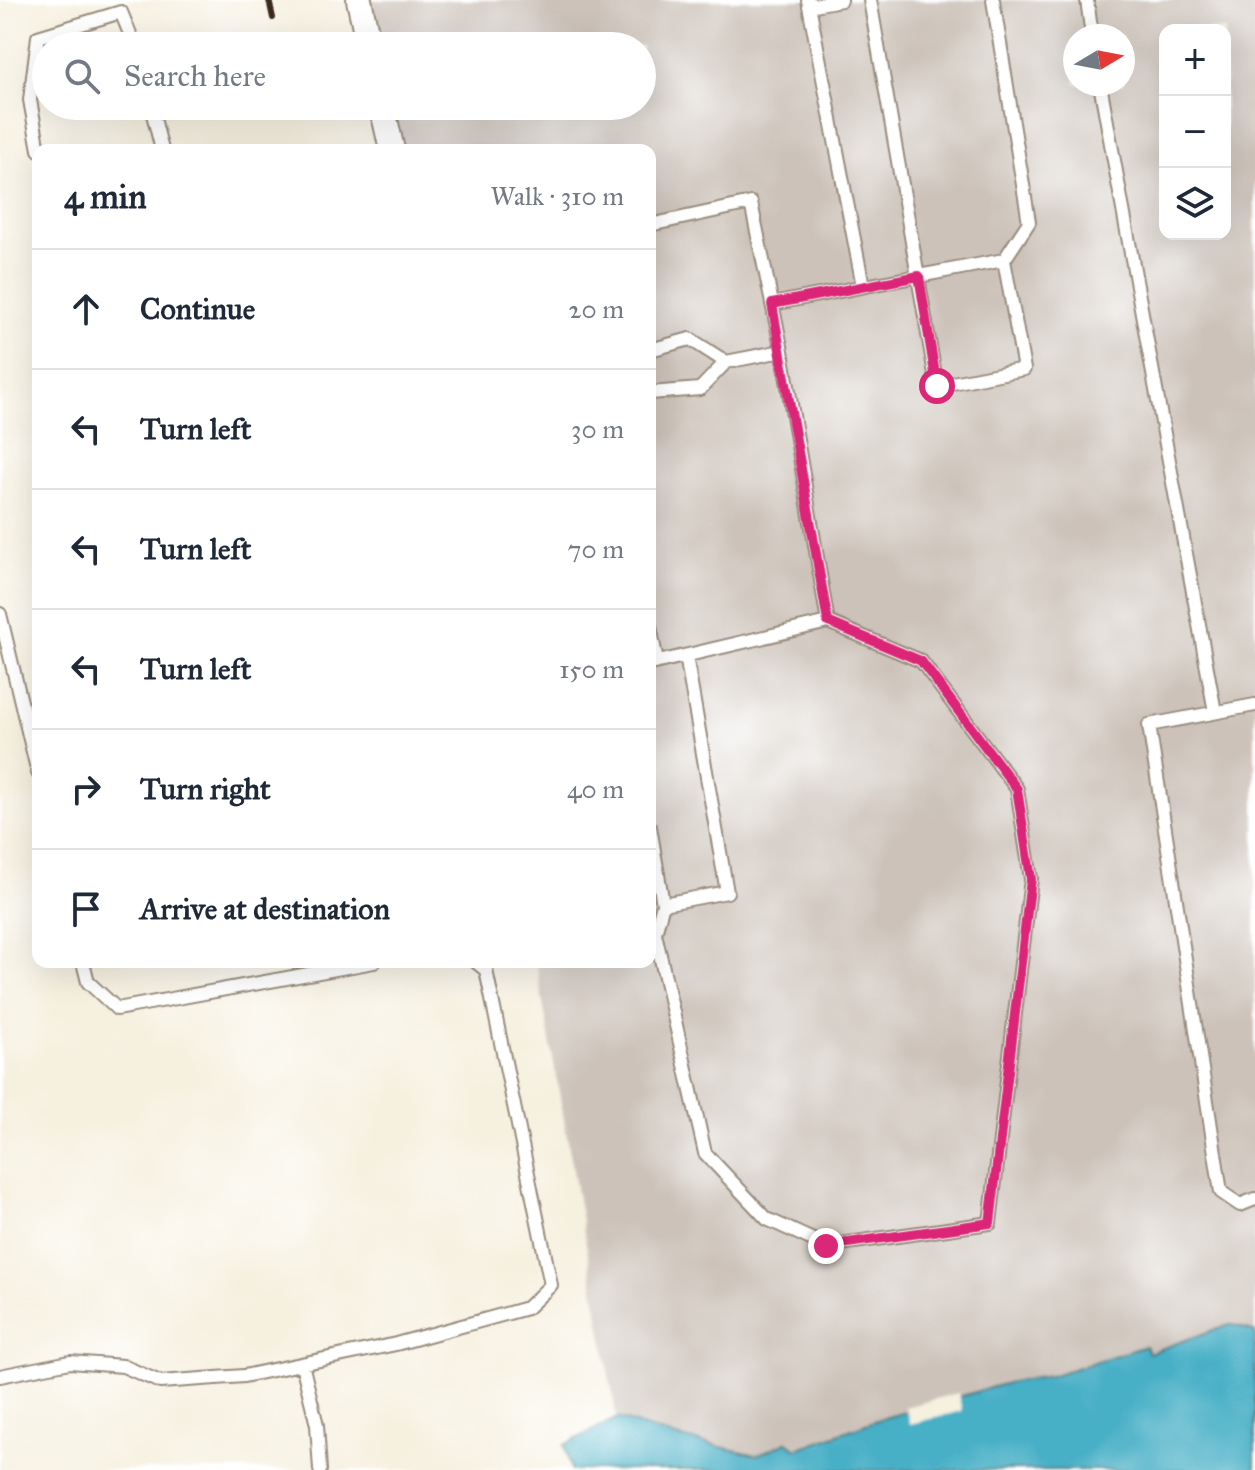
<!DOCTYPE html>
<html lang="en">
<head>
<meta charset="utf-8">
<style>
	:root { --surface:#fff; --page:#f6f6f7; --text:#1f2937; --muted:#747a83; --line:#e0e1e3 }
	body { margin:0; font-family:"IM FELL Great Primer",serif; background:var(--page); color:var(--text) }
	.controls { position:absolute; right:24px; top:24px; display:grid; overflow:hidden; border-radius:16px; box-shadow:0 8px 32px #0002 }
	.controls button { width:72px; height:72px; display:grid; place-items:center; padding:0; border:0; border-bottom:2px solid var(--line); background:var(--surface); color:var(--text); font:40px sans-serif }
	.compass { position:absolute; left:1063px; top:24px; width:72px; height:72px; border-radius:50%; background:var(--surface); box-shadow:0 8px 32px #0002; rotate:80deg }
	.stop { position:absolute; width:24px; height:24px; margin:-18px; border:6px solid #db2777; border-radius:50%; background:#fff }
	.stop.end { background:#db2777; border-color:#fff; box-shadow:0 2px 8px #0008 }
	.list { margin:0; padding:0; list-style:none }
	h2 { display:flex; justify-content:space-between; align-items:center; height:104px; margin:0; padding:0 32px; font-size:34px }
	h2 small { font-size:26px; font-weight:400; color:var(--muted) }
	.list li { display:grid; grid-template-columns:52px 1fr auto; gap:24px; align-items:center; box-sizing:border-box; height:120px; padding:0 32px; border-top:2px solid var(--line) }
	.list b { display:block; font-size:30px; white-space:nowrap }
	.list em { font-size:26px; font-style:normal; color:var(--muted) }
	.icon { flex:none; width:44px; height:44px; fill:none; stroke:currentColor; stroke-width:2; stroke-linecap:round; stroke-linejoin:round }
	.map { position:relative; flex:none; width:1255px; height:1470px; overflow:hidden }
	.search { position:absolute; background:var(--surface); box-shadow:0 8px 32px #0002; left:32px; top:32px; width:624px; height:88px; display:flex; align-items:center; gap:20px; box-sizing:border-box; padding:0 28px; border-radius:44px; color:var(--muted); font-size:30px }
	.panel { position:absolute; background:var(--surface); box-shadow:0 8px 32px #0002; left:32px; top:144px; width:624px; height:824px; border-radius:16px }
	.map>svg:first-child { display:block }
	.industrial { fill:#ccc2b9; fill-rule:evenodd }
	.water { fill:#47afc6; stroke:#416c72; stroke-width:2 }
	.pier { fill:#f6f0df }
	.lines { fill:none; stroke-linecap:round; stroke-linejoin:round }
	.lane-casing { stroke:#988d7e; stroke-width:16 }
	.street-casing { stroke:#988d7e; stroke-width:28 }
	.lane { stroke:#fff; stroke-width:12 }
	.street { stroke:#fff; stroke-width:24 }
	.rail { stroke:#3b2a1e; stroke-width:6 }
	.route { stroke:#db2777; stroke-width:10 }
</style>
</head>
<body>
<div class="map">
<svg width="1255" height="1470" viewBox="0 0 1255 1470">
	<rect width="100%" height="100%" fill="#fff"/>
	<filter id="ink" filterUnits="userSpaceOnUse"><feTurbulence type="fractalNoise" baseFrequency=".0125" numOctaves="2"/><feDisplacementMap in="SourceGraphic" scale="16" xChannelSelector="R" yChannelSelector="G"/><feConvolveMatrix kernelMatrix="1 2 1 2 8 2 1 2 1" color-interpolation-filters="sRGB"/></filter>
	<filter id="wash" filterUnits="userSpaceOnUse"><feTurbulence type="fractalNoise" baseFrequency=".006" numOctaves="4" result="noise"/><feDisplacementMap in="SourceGraphic" scale="32" xChannelSelector="R" yChannelSelector="G"/><feGaussianBlur stdDeviation="1.8" result="paint"/><feColorMatrix in="noise" values="0 0 0 0 0 0 0 0 0 0 0 0 0 0 0 0 0 1.4 0 .05"/><feComposite in="paint" operator="in"/></filter>
	<g filter="url(#wash)">
		<rect width="100%" height="100%" fill="#f6f0df"/>
		<!-- industrial -->
		<path class="industrial" d="M365,0H1255V1332L1230,1324L1149,1353L1145,1346L1050,1376L1011,1382L877,1420L797,1449L787,1442L757,1455L672,1436L617,1418L536,962H650V150H391L384,106H642V46H373ZM1165,30H1225V234H1165ZM1075,36H1123V84H1075Z"/>
		<!-- water -->
		<path class="water" d="M1230,1324L1255,1332V1470H571L564,1445L617,1418L672,1436L757,1455L787,1442L797,1449L877,1420L1011,1382L1050,1376L1145,1346L1149,1353Z"/>
		<!-- pier -->
		<path class="pier" d="M958,1393L962,1411L910,1424L905,1407Z"/>
	</g>
	<g filter="url(#ink)">
		<g class="lines">
			<defs>
				<path id="lane" d="M808,0L863,286
					M993,0L1029,222L1004,260
					M1087,0L1092,36
					M809,6L841,0
					M1100,84L1215,712
					M151,106L162,150
					M39,150L30,100L38,37L121,12L135,46
					M650,225L751,203L782,351L828,622
					M772,304C849,289 927,274 1004,260L1024,369L937,386L870,0
					M650,350L690,339L726,362
					M650,393L700,389L726,362L782,351
					M0,614L38,773
					M650,626L657,662
					M650,664L828,622L921,661L1017,789L1031,879L990,1223L826,1246L767,1219L705,1153L655,933L663,904L650,827
					M1255,705L1149,725L1221,1192L1240,1205L1255,1199
					M663,904L727,892L686,656
					M83,962L88,982L117,1009L374,962
					M302,1364L317,1425L320,1470
					M0,1376L70,1362L123,1366L160,1382L244,1376L396,1344L527,1308L551,1285L486,970L476,962"/>
				<path id="street" d="M359,0L369,46
					M382,106L392,150"/>
			</defs>
			<!-- lane casing -->
			<use href="#lane" class="lane-casing"/>
			<!-- street casing -->
			<use href="#street" class="street-casing"/>
			<!-- lane -->
			<use href="#lane" class="lane"/>
			<!-- street -->
			<use href="#street" class="street"/>
			<!-- rail -->
			<path class="rail" d="M269,0L273,18"/>
		</g>
	</g>
	<g class="lines" filter="url(#ink)">
		<!-- route -->
		<path class="route" d="M826,1246L990,1223L1031,879L1017,789L921,661L828,622L772,304L919,276L937,386"/>
	</g>
</svg>
<div class="controls">
<button>+</button>
<button>−</button>
<button><svg class="icon" aria-label="layers" viewBox="0 0 24 24"><path d="M12 4l9 5-9 5-9-5zM3 14l9 5 9-5"/></svg></button>
</div>
<svg class="compass" viewBox="-18 -18 36 36"><path d="M0-13l5 13h-10z" fill="#e53935"/><path d="M0 13l5-13h-10z" fill="#747a83"/></svg>
<div class="stop" style="left:937px;top:386px"></div>
<div class="stop end" style="left:826px;top:1246px"></div>
<div class="search"><svg class="icon" aria-label="search" viewBox="0 0 24 24"><circle cx="10" cy="10" r="6"/><path d="M15 15l6 6"/></svg>Search here</div>
<section class="panel">
<h2>4 min<small>Walk · 310 m</small></h2>
<ul class="list">
<li><svg class="icon" aria-label="ahead" viewBox="0 0 24 24"><path d="M12 20V5M6 11l6-6 6 6"/></svg><div><b>Continue</b></div><em>20 m</em></li>
<li><svg class="icon" aria-label="left" viewBox="0 0 24 24"><path d="M17 20v-9H6M10 6l-5 5 5 5"/></svg><div><b>Turn left</b></div><em>30 m</em></li>
<li><svg class="icon" aria-label="left" viewBox="0 0 24 24"><path d="M17 20v-9H6M10 6l-5 5 5 5"/></svg><div><b>Turn left</b></div><em>70 m</em></li>
<li><svg class="icon" aria-label="left" viewBox="0 0 24 24"><path d="M17 20v-9H6M10 6l-5 5 5 5"/></svg><div><b>Turn left</b></div><em>150 m</em></li>
<li><svg class="icon" aria-label="right" viewBox="0 0 24 24"><path d="M7 20v-9h11M14 6l5 5-5 5"/></svg><div><b>Turn right</b></div><em>40 m</em></li>
<li><svg class="icon" aria-label="arrive" viewBox="0 0 24 24"><path d="M6 21V4h12l-3 4 3 4H6"/></svg><div><b>Arrive at destination</b></div></li>
</ul>
</section>
</div>
</body>
</html>
